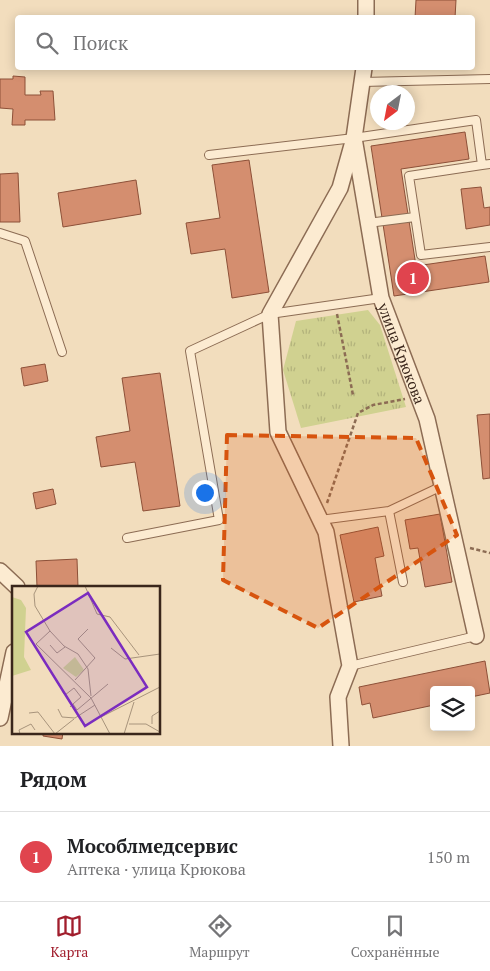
<!DOCTYPE html>
<html lang="ru">
<head>
<meta charset="utf-8">
<style>
	:root { --surface:#fff; --page:#f2f2f2; --text:#202124; --muted:#757577; --line:#e0e0e0; --accent:#a11e2d }
	body { margin:0; font-family:"PT Serif",serif; background:var(--page); color:var(--text) }
	.controls { position:absolute; right:15px; bottom:15px; display:grid; overflow:hidden; border-radius:5px; box-shadow:0 2px 12px #0003 }
	.controls button { width:45px; height:45px; display:grid; place-items:center; padding:0; border:0; border-bottom:1px solid var(--line); background:var(--surface); color:var(--text); font:25px sans-serif }
	.compass { position:absolute; left:370px; top:85px; width:45px; height:45px; border-radius:50%; background:var(--surface); box-shadow:0 2px 12px #0003; rotate:212deg }
	.you { position:absolute; left:204px; top:492px; width:18px; height:18px; margin:-12px; border:4px solid #fff; border-radius:50%; background:#1a73e8; box-shadow:0 0 0 8px #1a73e833 }
	.badge { display:grid; place-items:center; width:32px; height:32px; border-radius:50%; background:var(--accent); color:#fff; font-size:16px; font-weight:700 }
	.pin { position:absolute; translate:-50% -50%; border:2px solid #fff; box-shadow:0 1px 5px #0006 }
	.list { margin:0; padding:0; list-style:none }
	h2 { display:flex; justify-content:space-between; align-items:center; height:65px; margin:0; padding:0 20px; font-size:21px }
	h2 small { font-size:16px; font-weight:400; color:var(--muted) }
	.list li { display:grid; grid-template-columns:32px 1fr auto; gap:15px; align-items:center; box-sizing:border-box; height:90px; padding:0 20px; border-top:1px solid var(--line) }
	.list b { display:block; font-size:19px; white-space:nowrap }
	.list p { margin:0; font-size:16px; white-space:nowrap; color:var(--muted) }
	.list em { font-size:16px; font-style:normal; color:var(--muted) }
	.icon { flex:none; width:28px; height:28px; fill:none; stroke:currentColor; stroke-width:2; stroke-linecap:round; stroke-linejoin:round }
	.map { position:relative; flex:none; width:490px; height:746px; overflow:hidden }
	.search { position:absolute; background:var(--surface); box-shadow:0 2px 12px #0003; left:15px; right:15px; top:15px; height:55px; display:flex; align-items:center; gap:12px; box-sizing:border-box; padding:0 18px; border-radius:5px; color:var(--muted); font-size:19px }
	.sheet { height:155px; background:var(--surface) }
	nav { display:flex; justify-content:space-around; align-items:center; box-sizing:border-box; height:70px; border-top:1px solid var(--line); background:var(--surface); font-size:14px; color:var(--muted) }
	nav a { display:grid; justify-items:center; gap:2px }
	nav .on { color:var(--accent) }
	.map>svg:first-child { display:block }
	.park { fill:url(#park-tufts) }
	.building { fill:#d48e6f; stroke:#8d5038 }
	.lines { fill:none; stroke-linecap:round; stroke-linejoin:round }
	.lane-casing { stroke:#8c6c54; stroke-width:10 }
	.street-casing { stroke:#8c6c54; stroke-width:18 }
	.path { stroke:#8c6c54; stroke-width:2.5; stroke-dasharray:4 2.5; stroke-linecap:butt }
	.lane { stroke:#fcebd1; stroke-width:8 }
	.street { stroke:#fcebd1; stroke-width:15 }
	.marked { fill:#d7540e; fill-opacity:0.2; stroke:#d7540e; stroke-width:4; stroke-dasharray:10 6; stroke-linejoin:round }
	.labels { text-anchor:middle; dominant-baseline:central; stroke-width:5; stroke-linejoin:round; paint-order:stroke }
	.street-label { font-size:15px; fill:#3a261b; stroke:#f9e8cd }
	.inset-road { fill:none; stroke:#a8947c; stroke-width:1 }
	.view { fill:#7b2cbf; fill-opacity:0.15; stroke:#7b2cbf; stroke-width:2.5 }
	.inset-edge { fill:none; stroke:#3a261b; stroke-width:2.5 }
</style>
</head>
<body>
<div class="map">
<svg width="490" height="746" viewBox="0 0 490 746">
	<defs>
		<pattern id="park-tufts" width="24" height="20" patternUnits="userSpaceOnUse" patternTransform="scale(1.25)"><rect width="24" height="20" fill="#d0d190"/><path d="M3 7l-1-3M5 7V3M7 7l1-3M15 17l-1-3M17 17v-4M19 17l1-3" fill="none" stroke="#b3b37c"/></pattern>
	</defs>
	<rect width="100%" height="100%" fill="#f2ddbd"/>
	<!-- park -->
	<path class="park" d="M368,310L380,325L406,407L301,428L283,370L296,321Z"/>
	<!-- building -->
	<path class="building" d="M416,0H456L455,18H415Z
		M13,76L25,77V95H41L40,91H53L55,120H25V125H12L13,109L0,108V79H13Z
		M465,132L469,159L401,169L416,266L485,256L489,282L394,296L371,146Z
		M249,160L269,292L232,298L225,249L191,254L186,223L220,218L212,165Z
		M18,173L20,222H0V174Z
		M136,180L141,214L63,227L58,193Z
		M481,187L484,208L490,207V225L466,229L461,189Z
		M45,364L48,381L24,386L21,368Z
		M160,373L180,506L143,511L135,462L101,467L96,437L130,431L122,378Z
		M490,414V478L483,479L477,415Z
		M53,489L56,504L36,509L33,493Z
		M440,514L452,582L425,587L418,548L410,549L405,520Z
		M378,527L384,556L375,558L382,596L354,602L340,535Z
		M77,559L78,587H37L36,561Z
		M485,661L490,693L471,697V690H434V705L373,718L370,703L362,705L359,687Z
		M43,732H63L62,739L43,736Z"/>
	<g class="lines">
		<defs>
			<path id="lane" d="M362,82L490,79
				M209,155L354,138L476,120L482,165L490,164
				M482,165L409,176L421,255L490,247
				M368,223L415,217
				M0,233L25,241L62,352
				M389,511L442,486
				M320,520L389,511L403,582
				M127,538L219,520L190,351L270,314L381,298
				M350,666L476,636"/>
			<g id="street">
				<path d="M366,18V0"/>
				<path id="s1" d="M364,68L354,138L381,298L427,419L476,636"/>
				<path d="M0,571L17,587"/>
				<path d="M0,718L14,652"/>
				<path d="M341,746L338,697L350,666L326,532L278,432L270,314L340,188L354,138"/>
			</g>
		</defs>
		<!-- lane casing -->
		<use href="#lane" class="lane-casing"/>
		<!-- street casing -->
		<use href="#street" class="street-casing"/>
		<!-- path -->
		<path class="path" d="M337,314L353,395
			M327,503L358,413L373,405L405,399
			M470,548L490,553"/>
		<!-- lane -->
		<use href="#lane" class="lane"/>
		<!-- street -->
		<use href="#street" class="street"/>
	</g>
	<!-- marked area -->
	<path class="marked" d="M227,435L416,438L457,535L318,628L223,580Z"/>
	<g class="labels">
		<!-- street labels -->
		<g class="street-label">
			<text stroke="none"><textPath href="#s1" startOffset="292">улица Крюкова</textPath></text>
		</g>
	</g>
	<!-- overview -->
	<g transform="translate(12 586)">
		<rect width="148" height="148" fill="#f2ddbd"/>
		<path d="M0,11L9,14L14,22L12,71L19,84L0,90Z" fill="#d0d190"/>
		<path d="M63,71L72,84L64,91L51,82Z" fill="#d0d190"/>
		<path class="inset-road" d="M26,0L22,8L23,20L38,45L52,60L66,68L76,83L79,110M73,0L85,28L98,31L127,69M38,45L24,58L79,112L98,148M38,59L45,67L53,61M99,62L113,73L148,68M63,94L83,72L66,53L76,43M50,105L53,109L62,102L69,111L61,118M58,121L61,118L65,124L96,98M46,123L50,131L63,132L83,119M17,127L26,126L43,148M89,131L148,101M117,138H134L148,146M140,138V130L148,125M8,148L7,144L19,138L23,144M43,148L62,133M112,148L122,116"/>
		<path class="view" d="M76,7L135,101L73,140L14,46Z"/>
		<rect width="148" height="148" class="inset-edge"/>
	</g>
</svg>
<div class="controls">
<button><svg class="icon" aria-label="layers" viewBox="0 0 24 24"><path d="M12 4l9 5-9 5-9-5zM3 14l9 5 9-5"/></svg></button>
</div>
<svg class="compass" viewBox="-18 -18 36 36"><path d="M0-13l5 13h-10z" fill="#e53935"/><path d="M0 13l5-13h-10z" fill="#757577"/></svg>
<div class="you"></div>
<div class="pin badge" style="left:413px;top:278px;background:#e0444e">1</div>
<div class="search"><svg class="icon" aria-label="search" viewBox="0 0 24 24"><circle cx="10" cy="10" r="6"/><path d="M15 15l6 6"/></svg>Поиск</div>
</div>
<section class="sheet">
<h2>Рядом<small></small></h2>
<ul class="list">
<li><span class="badge" style="background:#e0444e">1</span><div><b>Мособлмедсервис</b><p>Аптека · улица Крюкова</p></div><em>150 m</em></li>
</ul>
</section>
<nav>
<a class="on"><svg class="icon" aria-label="map" viewBox="0 0 24 24"><path d="M3 6l6-2 6 2 6-2v14l-6 2-6-2-6 2zM9 4v14M15 6v14"/></svg>Карта</a>
<a><svg class="icon" aria-label="directions" viewBox="0 0 24 24"><path d="M12 3l9 9-9 9-9-9zM9 14v-3h6M13 9l2 2-2 2"/></svg>Маршрут</a>
<a><svg class="icon" aria-label="saved" viewBox="0 0 24 24"><path d="M7 4h10v16l-5-4-5 4z"/></svg>Сохранённые</a>
</nav>
</body>
</html>
